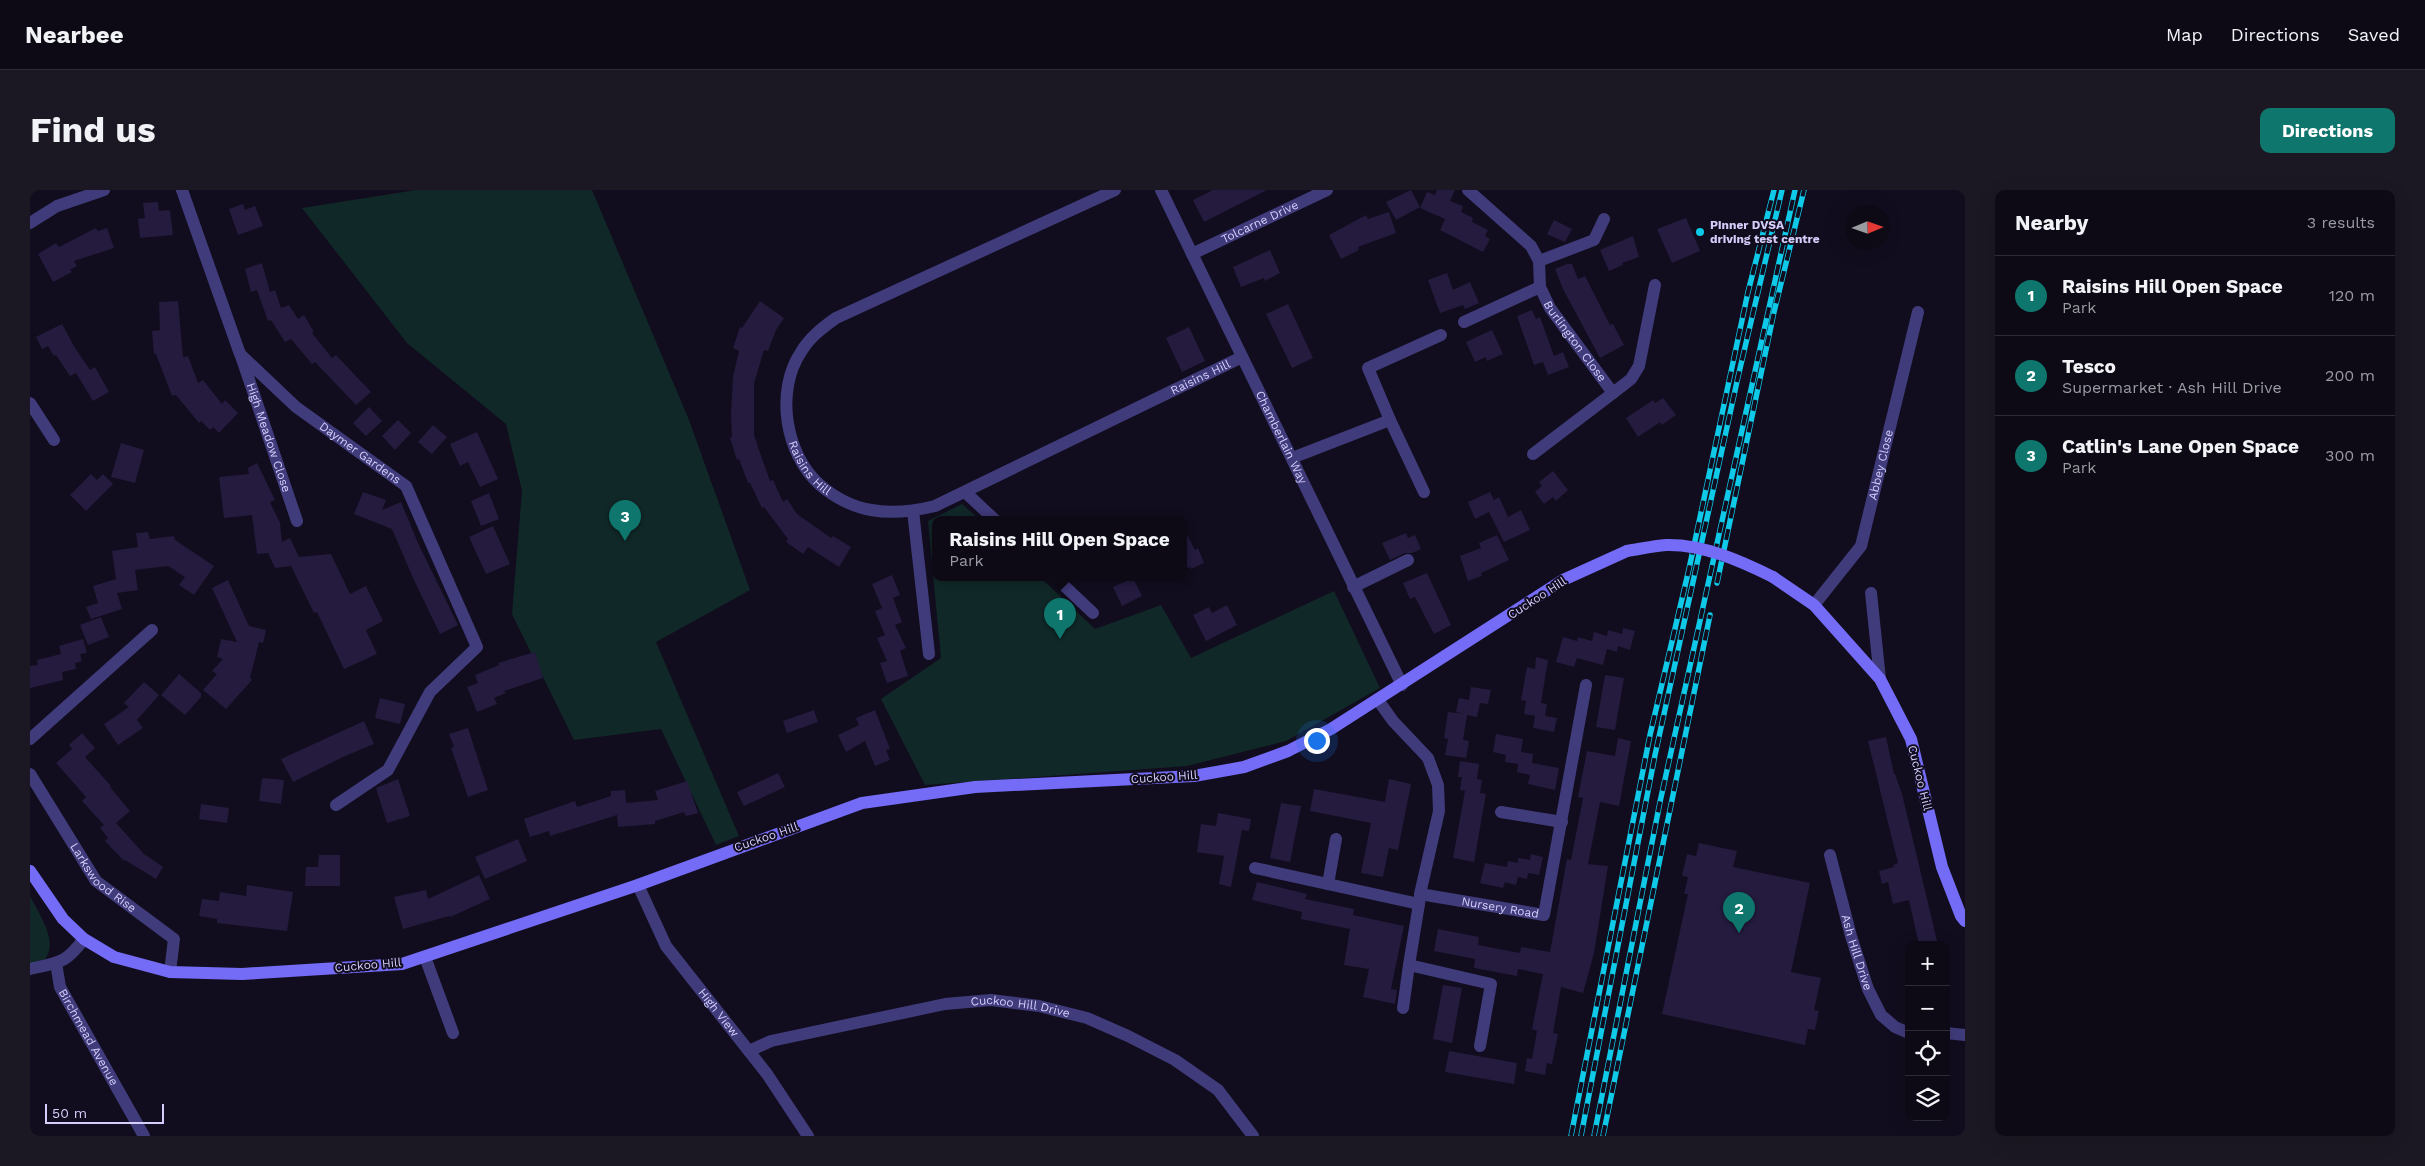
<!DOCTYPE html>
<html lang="en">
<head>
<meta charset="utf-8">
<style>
	:root { --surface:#0d0a16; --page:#1b1823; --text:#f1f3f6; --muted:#9a9aa1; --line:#2d2b35; --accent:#0f766e }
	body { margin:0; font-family:"Work Sans",sans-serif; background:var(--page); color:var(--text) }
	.controls { position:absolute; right:15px; bottom:15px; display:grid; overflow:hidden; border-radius:10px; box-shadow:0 5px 20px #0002 }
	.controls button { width:45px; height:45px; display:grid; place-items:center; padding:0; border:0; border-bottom:1px solid var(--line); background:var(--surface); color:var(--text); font:25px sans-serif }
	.compass { position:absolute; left:1815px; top:15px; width:45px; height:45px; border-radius:50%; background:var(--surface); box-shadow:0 5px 20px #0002; rotate:88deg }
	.scale { position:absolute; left:15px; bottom:12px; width:119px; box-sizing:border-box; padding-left:5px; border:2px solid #d5cefc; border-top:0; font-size:14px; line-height:18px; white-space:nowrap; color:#d5cefc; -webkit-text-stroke:4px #110d1e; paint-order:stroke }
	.you { position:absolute; left:1286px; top:550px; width:18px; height:18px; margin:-12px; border:4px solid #fff; border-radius:50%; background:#1a73e8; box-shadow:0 0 0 8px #1a73e833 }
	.badge { display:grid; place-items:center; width:32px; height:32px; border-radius:50%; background:var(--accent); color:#fff; font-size:16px; font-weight:700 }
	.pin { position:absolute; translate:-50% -41px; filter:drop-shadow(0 1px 2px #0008) }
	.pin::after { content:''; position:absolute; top:26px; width:18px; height:15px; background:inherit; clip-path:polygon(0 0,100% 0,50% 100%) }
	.popup { position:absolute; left:902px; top:326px; width:255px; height:65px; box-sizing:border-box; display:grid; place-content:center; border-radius:10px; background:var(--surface); filter:drop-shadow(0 1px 4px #0005); font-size:16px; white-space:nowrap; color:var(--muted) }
	.popup b { font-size:19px; color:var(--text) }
	.popup::after { content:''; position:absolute; left:50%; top:100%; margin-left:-10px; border:10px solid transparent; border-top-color:var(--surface) }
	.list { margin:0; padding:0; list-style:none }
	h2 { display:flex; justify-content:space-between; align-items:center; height:65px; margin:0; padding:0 20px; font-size:21px }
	h2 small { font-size:16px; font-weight:400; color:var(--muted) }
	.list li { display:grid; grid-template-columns:32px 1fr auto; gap:15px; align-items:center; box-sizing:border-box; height:80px; padding:0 20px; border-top:1px solid var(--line) }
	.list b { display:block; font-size:19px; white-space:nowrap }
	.list p { margin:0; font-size:16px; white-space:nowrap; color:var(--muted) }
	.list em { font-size:16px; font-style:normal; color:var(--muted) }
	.icon { flex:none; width:28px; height:28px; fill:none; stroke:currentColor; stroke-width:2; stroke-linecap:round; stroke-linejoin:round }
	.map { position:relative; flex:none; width:1935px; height:946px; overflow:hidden; border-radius:10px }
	header { display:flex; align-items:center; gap:30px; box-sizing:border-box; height:70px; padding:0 25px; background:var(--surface); border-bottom:1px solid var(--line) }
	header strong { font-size:24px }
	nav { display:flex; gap:28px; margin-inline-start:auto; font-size:18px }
	.intro { display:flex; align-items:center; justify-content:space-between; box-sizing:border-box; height:120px; padding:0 30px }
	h1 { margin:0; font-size:35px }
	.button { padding:12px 22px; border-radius:10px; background:var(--accent); color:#fff; font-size:18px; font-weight:700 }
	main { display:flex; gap:30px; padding:0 30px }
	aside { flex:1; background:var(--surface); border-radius:10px; box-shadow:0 5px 20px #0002 }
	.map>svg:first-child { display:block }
	.green { fill:#112828 }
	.building { fill:#241b3e }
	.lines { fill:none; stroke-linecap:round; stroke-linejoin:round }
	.street { stroke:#403b7b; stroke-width:12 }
	.secondary { stroke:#746bf6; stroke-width:12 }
	.rail-casing { stroke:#0ec9e8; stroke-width:5.5 }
	.rail { stroke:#110d1e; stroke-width:4; stroke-dasharray:11; stroke-linecap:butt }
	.secondary-bridge { stroke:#746bf6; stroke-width:12 }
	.poi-dot { fill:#0ec9e8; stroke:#110d1e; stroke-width:2 }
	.labels { text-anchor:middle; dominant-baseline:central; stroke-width:4; stroke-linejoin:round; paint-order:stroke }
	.street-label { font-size:12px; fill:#d5cefc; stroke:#110d1e }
	.poi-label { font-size:12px; font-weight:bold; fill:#d5cefc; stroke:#110d1e; text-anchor:start }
</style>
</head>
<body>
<header>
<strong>Nearbee</strong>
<nav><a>Map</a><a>Directions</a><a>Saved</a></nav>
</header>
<div class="intro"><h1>Find us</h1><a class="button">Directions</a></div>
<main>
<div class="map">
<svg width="1935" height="946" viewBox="0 0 1935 946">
	<rect width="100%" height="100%" fill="#110d1e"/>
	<!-- green -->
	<path class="green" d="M386,0H562L659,230L720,400L626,452L709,646L686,655L631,539L544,550L482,424L492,301L476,234L377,153L272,18Z
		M932,314L950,330H906V388H1011L1065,439L1131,415L1161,468L1304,401L1350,498L1256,551L1157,576L895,595L851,509L911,468L898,331Z
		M0,706C13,731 37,764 0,780Z"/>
	<!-- building -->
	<path class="building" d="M1183,0H1237L1174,32L1163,10Z
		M1381,0L1390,17L1366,30L1356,12Z
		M1407,0H1425L1420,11L1433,16L1431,22L1443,28L1442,32L1458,40L1455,46L1460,49L1453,62L1410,40L1415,29L1390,18L1397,2L1405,5Z
		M128,12L129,21L140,20L143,45L110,48L108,29L115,28L113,13Z
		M213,14L215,20L225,16L233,36L208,45L199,19Z
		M1359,22L1366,43L1328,57L1329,60L1311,69L1299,45L1336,25L1338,29Z
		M1656,28L1670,61L1642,73L1627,39Z
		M1524,30L1542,39L1535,52L1517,44Z
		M66,38L68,41L77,38L84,58L44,71L47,76L40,80L42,82L23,92L8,64L26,53L29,57Z
		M1603,46L1609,67L1592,73L1593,75L1579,81L1570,60Z
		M1240,60L1250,83L1235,91L1234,88L1211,97L1203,77Z
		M232,73L240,102L245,100L251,118L259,115L268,129L274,125L284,142L282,143L302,168L306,165L341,202L326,215L285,172L282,174L261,149L255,152L241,130L238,131L227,100L221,102L215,79Z
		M1537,74H1542L1548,89L1555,86L1580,135L1583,134L1594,155L1570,168L1533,99L1525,79Z
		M1417,83L1423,100L1440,92L1449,113L1435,119L1433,115L1410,123L1398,90Z
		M148,111L153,167L158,166L168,193L173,190L192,214L195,210L208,223L189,243L183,237L180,240L171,231L169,233L146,205L142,206L126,164H124L122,141L130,140L129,112Z
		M730,111L754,128L746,140L738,161L734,160L724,193V245L729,260L740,291L743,290L753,312L757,309L767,324L801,348L803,346L821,357L809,377L778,357L773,364L756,352L758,349L734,317L732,318L720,293H718L709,269L707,270L700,248L702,247L701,224L703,187L709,161L703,158L710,137L712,138Z
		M1258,114L1283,168L1262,178L1236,124Z
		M1502,120L1506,129L1510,127L1524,166L1533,162L1539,177L1518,185L1513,172L1504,175L1487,126Z
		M32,134L45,158L60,180L65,177L79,202L63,211L46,183L40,186L26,165L24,166L18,156L12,159L6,147Z
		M1159,137L1175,171L1152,182L1136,148Z
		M1462,140L1473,164L1457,171L1456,167L1445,172L1436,152Z
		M1633,208L1646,225L1632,235L1630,232L1608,247L1596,228L1623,210L1625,213Z
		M339,217L352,231L336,246L323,233Z
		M368,230L381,243L365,260L352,246Z
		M403,235L417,247L402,264L388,252Z
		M447,242L468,289L450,297L438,272L430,276L420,254Z
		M91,253L114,260L105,293L81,287Z
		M227,273L245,310L240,312L250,333L252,352L260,348L269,367L301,364L320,404L336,396L353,431L336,440L347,464L314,479L287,422L284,423L261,376L245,378L238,363L227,364L222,325L194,328L189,287L219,284L218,278Z
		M1523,281L1538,300L1526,311L1523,307L1514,314L1505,302L1512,296L1509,292Z
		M61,284L67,290L73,284L83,294L56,321L40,305Z
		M333,302L356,310L352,320L371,312L388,353L428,435L410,444L383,388L362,339L324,324Z
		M1460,302L1464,310L1469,307L1478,327L1491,320L1500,340L1474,352L1459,322L1445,329L1438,312Z
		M459,303L469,329L451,336L441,311Z
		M463,336L480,374L456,384L439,347Z
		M1154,339L1165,360L1168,358L1174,373L1161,379L1160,377L1154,379Z
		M118,342L120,349L144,346L145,350L184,376L164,405L149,395L155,387L138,376L105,380L108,400L87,403L92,419L61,429L56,417L68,413L63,396L86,389L82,361L108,357L106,343Z
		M1376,343L1378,348L1385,345L1391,359L1382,363H1375L1360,370L1352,353Z
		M1467,345L1479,370L1451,383L1452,386L1438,391L1430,366L1451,358L1449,353Z
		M1397,383L1421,435L1404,444L1385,407L1380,409L1373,393Z
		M862,385L870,405L863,408L872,432L865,435L876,458L870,461L878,486L857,493L850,473L857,471L847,448L855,445L845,421L852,418L842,394Z
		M1103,388L1112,406L1092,416L1083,397Z
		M198,390L219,436L236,440L233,453L229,452L220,488L222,490L196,519L173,500L187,484L182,481L193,469L187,467L191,449L207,452L182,398Z
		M1197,415L1207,435L1176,451L1163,425L1179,417L1182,423Z
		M71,427L79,447L58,455L50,435Z
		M1593,438L1605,441L1600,460L1588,456L1587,462L1577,459L1573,475L1547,468L1544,477L1526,472L1533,447L1547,451L1548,447L1562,451L1564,442L1577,446L1578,440L1592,444Z
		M53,449L57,463L50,464L52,471L45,473L46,479L32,482L33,490L0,498V476L8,475L7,470L31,464L29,456Z
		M505,462L513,488L474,501L476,503L464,508L467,514L447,522L437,497L448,493L445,485L469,475L468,473Z
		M1506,467L1518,470L1511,513L1517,514L1515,526L1527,528L1524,542L1503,538L1505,526L1494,524L1496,511L1491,510L1497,477L1505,479Z
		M149,484L171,503V507L155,525L131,505Z
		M1575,485L1594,488L1585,540L1566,537Z
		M114,492L129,505L107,530L113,538L88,555L74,534L99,517L94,513Z
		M1441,497L1461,500L1458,514L1450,513L1447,527L1437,525L1433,550L1439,551L1436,568L1415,565L1418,549L1414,548L1418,522L1434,524L1426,522L1429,508L1439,510Z
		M350,508L375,514L370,534L345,528Z
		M784,520L788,532L757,543L753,531Z
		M845,520L860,559L856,560L860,570L845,576L835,551L816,562L808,545L829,535L826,528Z
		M334,531L344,554L313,567L263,592L251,569Z
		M438,538L458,600L438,607L421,558L424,557L419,544Z
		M52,543L65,558L55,567L81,596L80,597L100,621L86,633L114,664L133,677L126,689L95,670L94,671L75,651L78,648L70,638L74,635L52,611L56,607L26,573L42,559L39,555Z
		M1466,544L1493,549L1491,562L1503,564L1502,573L1529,578L1525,600L1498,594L1500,585L1487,582L1488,574L1475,572L1476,565L1463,562Z
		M1856,547L1864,584H1865L1872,604L1908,755H1889L1879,710L1863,714L1858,692L1852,694L1849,681L1864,677L1863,675L1868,673L1838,551Z
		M1588,548L1601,551L1589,616L1570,612L1558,674L1578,676L1564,763L1553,803L1531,797L1523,843L1528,844L1522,874L1517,873L1515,885L1495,881L1497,868L1502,869L1507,841L1502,839L1513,784L1488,779L1487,786L1444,778L1445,769L1404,761L1408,739L1449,747L1448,755L1490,763L1491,757L1520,762L1537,669L1541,670L1553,608L1548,607L1557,561L1585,566Z
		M1430,571L1449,574L1447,589L1452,590L1450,603L1456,604L1444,672L1423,668L1435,601L1430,600L1432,587H1428Z
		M748,583L755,597L714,616L707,602Z
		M232,588L254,590L251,614L229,611Z
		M368,589L380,626L357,633L346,598Z
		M1359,589L1381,594L1368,660L1359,658L1353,687L1331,683L1341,633L1280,621L1284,599L1355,612Z
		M657,591L668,623L656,626L654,622L625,631V634L588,637L587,625L520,646L519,641L500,647L494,629L545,611L547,617L581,606V601L595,600L596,613L628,610L625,601Z
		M1251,613L1271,616L1260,672L1240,668Z
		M171,614L199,618L197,633L169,629Z
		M1188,623L1221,629L1219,641L1212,640L1201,697L1189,694L1194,666L1167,662L1171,634L1186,636Z
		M488,649L497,671L455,689L445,667Z
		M1669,653L1707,661L1703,677L1780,693L1761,782L1791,788L1784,820L1789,821L1785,840L1778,839L1775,855L1632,824L1658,704H1654L1658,687L1652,686L1657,664L1666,666Z
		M1501,664L1513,667L1509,685L1498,683L1497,689L1488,687L1486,695L1475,692L1473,698L1450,693L1455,673L1477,677L1478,671L1488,673V668L1500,670Z
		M289,665H310V696H275L276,677H288Z
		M449,685L460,709L420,727L419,726L373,739L364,707L396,700L398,709Z
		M1227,692L1277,704L1275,709L1324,719L1323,725L1374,736L1361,799L1367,800L1365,814L1333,807L1339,779L1314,775L1320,739L1271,729L1272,722L1222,710Z
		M217,695L263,702L257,741L187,733V729L169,726L172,709L189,711L190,702L216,706Z
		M1413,795L1432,798L1422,853L1403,849Z
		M1419,861L1487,873L1484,894L1415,882Z"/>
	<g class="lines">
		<!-- street -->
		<g class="street">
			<path id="s1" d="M152,0L210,164L266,217L376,296L447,457L400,502L358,580L306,615"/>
			<path id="s2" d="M1085,0L806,128C792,138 780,147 771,162C745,201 755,264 790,295C804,307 823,317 841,320C862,324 885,321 905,316L1212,167"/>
			<path id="s3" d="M1131,0L1372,495"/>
			<path id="s4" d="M1438,0L1501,56L1509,71L1510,97L1520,118L1583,203L1601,189L1609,176L1625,95"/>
			<path d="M0,33L27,16L74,0"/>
			<path id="s5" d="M1162,64L1297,0"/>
			<path d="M1509,71L1564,50L1574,29"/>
			<path d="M1434,132L1510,97"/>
			<path id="s6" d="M211,166L267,331"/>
			<path d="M0,213L24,250"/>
			<path d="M1360,230L1394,302"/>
			<path d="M1503,264L1583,203"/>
			<path d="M1262,268L1360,230L1338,178L1411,145"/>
			<path d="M935,302L965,330"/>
			<path d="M883,321L899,464"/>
			<path d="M1026,388L1063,423"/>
			<path d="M1323,397L1378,370"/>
			<path d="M1841,403L1850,489"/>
			<path id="s7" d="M1784,415L1831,356L1888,122"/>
			<path id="s8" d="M1348,510L1363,531L1398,568L1408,595L1409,621L1390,704L1514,725L1556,495"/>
			<path d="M0,549L122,440"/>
			<path id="s9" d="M0,584L66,691L144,749L140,782"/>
			<path d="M1471,622L1532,632"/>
			<path id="s10" d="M1800,665L1821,746L1838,799L1851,825L1865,837L1879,843"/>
			<path d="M1225,678L1389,714L1390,706"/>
			<path d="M1298,694L1306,649"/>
			<path id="s11" d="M608,695L636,756L737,884L778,946"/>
			<path d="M1389,714L1379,775L1461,794L1450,856"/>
			<path d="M395,767L423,843"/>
			<path id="s12" d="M26,773L30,797L114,946"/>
			<path d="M0,779C30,772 35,774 54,749"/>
			<path d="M1373,818L1379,775"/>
			<path d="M1916,843L1935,845"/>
			<path id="s13" d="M719,861L741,851L915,814L961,810L1009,816L1057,828L1098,846L1145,870L1188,900L1223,946"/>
		</g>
		<!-- secondary -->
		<path class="secondary" d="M1743,387L1784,415L1850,489L1881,549L1912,677L1931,726L1935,731
			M0,681L33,729L54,749L84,767L140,782L212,784L372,774L608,695L832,613L945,597L1164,586L1214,577L1258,561L1301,539L1533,390L1597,361"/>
		<defs>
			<path id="rail" d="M1687,393L1744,122L1774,0
				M1541,946L1620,545L1659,379L1718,102L1744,0
				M1551,946L1625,565L1708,187L1752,0
				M1564,946L1630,612L1765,0
				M1573,946L1680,425"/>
		</defs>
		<!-- rail casing -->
		<use href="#rail" class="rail-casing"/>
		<!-- rail -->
		<use href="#rail" class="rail"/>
		<!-- secondary-bridge -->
		<path class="secondary-bridge" d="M1597,361C1610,359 1623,356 1636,355C1673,354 1711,371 1743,387"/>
	</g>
	<!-- markers -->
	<circle class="poi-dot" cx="1670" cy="42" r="5"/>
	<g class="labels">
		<!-- street labels -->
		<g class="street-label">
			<text stroke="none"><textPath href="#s5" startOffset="75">Tolcarne Drive</textPath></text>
			<text stroke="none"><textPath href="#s4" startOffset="192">Burlington Close</textPath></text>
			<text stroke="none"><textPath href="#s2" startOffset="918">Raisins Hill</textPath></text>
			<text stroke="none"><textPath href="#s6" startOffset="86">High Meadow Close</textPath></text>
			<text stroke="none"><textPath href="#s3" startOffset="275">Chamberlain Way</textPath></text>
			<text stroke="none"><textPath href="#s1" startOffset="330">Daymer Gardens</textPath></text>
			<text stroke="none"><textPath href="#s2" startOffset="481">Raisins Hill</textPath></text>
			<text stroke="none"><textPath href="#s7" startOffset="159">Abbey Close</textPath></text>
			<text transform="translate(1507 408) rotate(-33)">Cuckoo Hill</text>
			<text transform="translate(1134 587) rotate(-4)">Cuckoo Hill</text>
			<text transform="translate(1890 588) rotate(76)">Cuckoo Hill</text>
			<text transform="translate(736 647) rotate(-19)">Cuckoo Hill</text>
			<text stroke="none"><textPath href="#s9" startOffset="128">Larkswood Rise</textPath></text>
			<text stroke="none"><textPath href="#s8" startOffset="298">Nursery Road</textPath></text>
			<text stroke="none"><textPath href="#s10" startOffset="101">Ash Hill Drive</textPath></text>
			<text transform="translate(338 775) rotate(-5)">Cuckoo Hill</text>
			<text stroke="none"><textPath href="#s13" startOffset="278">Cuckoo Hill Drive</textPath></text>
			<text stroke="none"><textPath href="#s11" startOffset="152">High View</textPath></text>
			<text stroke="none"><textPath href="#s12" startOffset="82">Birchmead Avenue</textPath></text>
		</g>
		<!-- poi labels -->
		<g class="poi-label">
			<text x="1680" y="35">Pinner DVSA<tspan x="1680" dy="14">driving test centre</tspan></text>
		</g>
	</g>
</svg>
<div class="controls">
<button>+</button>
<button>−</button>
<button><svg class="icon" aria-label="locate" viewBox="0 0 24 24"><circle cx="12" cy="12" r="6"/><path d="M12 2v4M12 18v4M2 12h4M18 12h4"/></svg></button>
<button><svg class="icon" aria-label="layers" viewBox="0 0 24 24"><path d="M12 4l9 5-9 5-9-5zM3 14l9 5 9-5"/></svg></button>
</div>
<svg class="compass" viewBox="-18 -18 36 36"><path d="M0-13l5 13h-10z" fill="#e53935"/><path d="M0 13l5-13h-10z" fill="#9a9aa1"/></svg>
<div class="scale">50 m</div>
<div class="you"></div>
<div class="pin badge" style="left:1030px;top:449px">1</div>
<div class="popup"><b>Raisins Hill Open Space</b>Park</div>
<div class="pin badge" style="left:1709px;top:743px">2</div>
<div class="pin badge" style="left:595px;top:351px">3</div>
</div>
<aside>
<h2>Nearby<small>3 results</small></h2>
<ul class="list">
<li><span class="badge">1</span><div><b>Raisins Hill Open Space</b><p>Park</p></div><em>120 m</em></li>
<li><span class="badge">2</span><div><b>Tesco</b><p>Supermarket · Ash Hill Drive</p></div><em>200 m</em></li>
<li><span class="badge">3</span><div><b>Catlin's Lane Open Space</b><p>Park</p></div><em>300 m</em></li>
</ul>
</aside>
</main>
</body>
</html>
